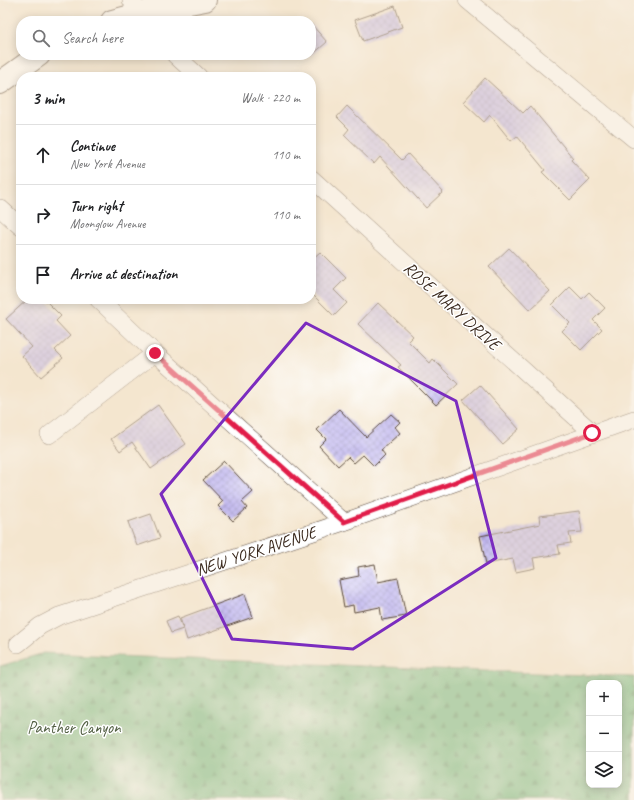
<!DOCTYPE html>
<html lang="en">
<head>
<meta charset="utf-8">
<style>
	:root { --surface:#fff; --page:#f2f2f2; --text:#202124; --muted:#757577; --line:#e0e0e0 }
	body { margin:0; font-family:Caveat,sans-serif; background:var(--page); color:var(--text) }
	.controls { position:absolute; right:12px; bottom:12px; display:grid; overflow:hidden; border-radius:8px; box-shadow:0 2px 10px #0003 }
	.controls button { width:36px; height:36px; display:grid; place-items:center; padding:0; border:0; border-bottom:1px solid var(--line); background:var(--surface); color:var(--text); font:20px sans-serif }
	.stop { position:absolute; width:12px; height:12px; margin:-9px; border:3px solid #e11d48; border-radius:50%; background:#fff }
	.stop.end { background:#e11d48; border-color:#fff; box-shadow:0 1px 4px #0008 }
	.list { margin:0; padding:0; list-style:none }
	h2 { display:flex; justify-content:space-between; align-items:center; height:52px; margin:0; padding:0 16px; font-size:17px }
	h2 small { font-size:13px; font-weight:400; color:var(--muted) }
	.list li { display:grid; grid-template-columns:26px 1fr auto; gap:12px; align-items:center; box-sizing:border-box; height:60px; padding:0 16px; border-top:1px solid var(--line) }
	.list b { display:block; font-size:15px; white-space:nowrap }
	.list p { margin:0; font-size:13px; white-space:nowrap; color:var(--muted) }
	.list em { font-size:13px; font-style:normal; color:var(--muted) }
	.icon { flex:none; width:22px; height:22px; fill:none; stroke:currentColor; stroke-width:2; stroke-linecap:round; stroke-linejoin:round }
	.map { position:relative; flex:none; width:634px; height:800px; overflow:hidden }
	.search { position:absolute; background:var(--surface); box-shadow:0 2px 10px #0003; left:16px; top:16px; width:300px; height:44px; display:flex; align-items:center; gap:10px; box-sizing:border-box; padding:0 14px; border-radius:16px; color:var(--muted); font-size:15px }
	.panel { position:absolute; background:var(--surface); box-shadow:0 2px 10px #0003; left:16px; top:72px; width:300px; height:232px; border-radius:16px }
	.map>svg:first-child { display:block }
	.forest { fill:url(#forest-firs); stroke:#54724f; fill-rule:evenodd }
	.building { fill:url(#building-cross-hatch) }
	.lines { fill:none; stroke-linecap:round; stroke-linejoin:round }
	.street-casing { stroke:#574639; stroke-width:18 }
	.secondary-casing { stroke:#574639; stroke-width:24 }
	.street { stroke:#fff; stroke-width:17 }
	.secondary { stroke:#fff; stroke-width:22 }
	.route { stroke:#e11d48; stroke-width:5 }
	.marked { fill:none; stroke:#7b2cbf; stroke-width:3; stroke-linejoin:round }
	.labels { text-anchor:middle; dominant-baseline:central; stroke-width:3; stroke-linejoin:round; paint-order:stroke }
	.street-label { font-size:17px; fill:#3b2a1e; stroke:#fff }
	.park-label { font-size:17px; fill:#525f43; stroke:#fff }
</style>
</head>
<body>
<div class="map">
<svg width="634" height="800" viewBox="0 0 634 800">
	<defs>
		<pattern id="forest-firs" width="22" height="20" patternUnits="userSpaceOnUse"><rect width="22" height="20" fill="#6eb980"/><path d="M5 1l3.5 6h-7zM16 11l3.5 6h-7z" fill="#5c9768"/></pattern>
		<pattern id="building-cross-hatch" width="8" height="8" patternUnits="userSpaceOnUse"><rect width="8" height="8" fill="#c0b6ee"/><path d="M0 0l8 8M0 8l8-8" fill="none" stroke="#9d94c0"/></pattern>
	</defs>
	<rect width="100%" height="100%" fill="#fff"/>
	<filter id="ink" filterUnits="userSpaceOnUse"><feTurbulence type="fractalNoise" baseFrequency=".025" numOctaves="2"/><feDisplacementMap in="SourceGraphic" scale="8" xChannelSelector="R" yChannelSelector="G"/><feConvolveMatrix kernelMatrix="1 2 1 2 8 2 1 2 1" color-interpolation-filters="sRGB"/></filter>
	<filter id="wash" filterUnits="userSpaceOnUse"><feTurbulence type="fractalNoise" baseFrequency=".012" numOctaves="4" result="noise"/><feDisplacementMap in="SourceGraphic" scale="16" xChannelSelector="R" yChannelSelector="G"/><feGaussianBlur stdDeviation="0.9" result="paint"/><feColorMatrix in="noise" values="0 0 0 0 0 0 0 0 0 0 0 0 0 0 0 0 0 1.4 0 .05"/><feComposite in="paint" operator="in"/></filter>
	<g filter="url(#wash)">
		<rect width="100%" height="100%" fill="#f4e6cf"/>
		<!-- forest -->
		<path class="forest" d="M44,653L634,677V800H0V666ZM589,683H619V785H589Z"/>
		<g id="blocks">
			<!-- building -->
			<path class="building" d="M395,6L402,27L363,41L355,20Z
				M311,24L327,42L311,56Z
				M485,78L523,113L530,106L573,158L571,160L590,180L570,200L542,172L545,170L517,136L511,141L490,115L484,122L463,102Z
				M347,106L402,160L408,154L443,192L426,208L380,157L374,164L344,135L349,129L337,117Z
				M509,248L550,291L530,310L489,267Z
				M320,252L346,278L334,290L347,303L334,316L311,293V260Z
				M570,287L582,299L589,292L605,308L593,320L602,329L581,350L562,331L570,323L552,305Z
				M28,299H44L61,316L56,321L70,336L55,350L63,358L41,377L22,356L32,347L6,319Z
				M378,303L413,336L408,341L430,363L433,359L458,384L436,405L398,367L401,365L358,324Z
				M480,385L519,429L502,444L463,400Z
				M158,405L186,444L151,469L132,442L120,451L111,439Z
				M339,409L366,437L391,414L400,422L395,427L400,433L381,450L385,455L374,466L363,455L354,463L348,457L338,466L319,446L326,439L317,430Z
				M224,461L253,492L242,502L247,508L233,521L218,506L223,501L203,480Z
				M579,511L582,532L569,533L571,543L558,545L560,554L533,558L535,568L516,572L513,559L486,564L480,536L540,524L539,516Z
				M151,514L160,538L137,546L128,522Z
				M375,564L378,582L398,578L406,616L382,620L380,607L354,612L353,605L344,607L339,580L359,576L358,567Z
				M245,594L253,617L187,640L180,618Z
				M178,616L183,629L171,633L166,621Z"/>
		</g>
	</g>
	<g filter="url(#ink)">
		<use href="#blocks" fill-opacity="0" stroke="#574639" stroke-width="1"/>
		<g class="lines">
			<defs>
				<path id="street" d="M131,0L145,21
					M467,0L634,139
					M175,55L199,77
					M311,178L593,433
					M0,208L21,227
					M98,299L155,353L344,522
					M49,435L155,353
					M18,644L40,626L59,616L344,522L634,419"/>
				<path id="secondary" d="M112,21L153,10L205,0
					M0,83L39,55"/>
			</defs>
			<!-- street casing -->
			<use href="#street" class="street-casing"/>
			<!-- secondary casing -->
			<use href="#secondary" class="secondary-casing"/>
			<!-- street -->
			<use href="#street" class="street"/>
			<!-- secondary -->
			<use href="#secondary" class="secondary"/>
		</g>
	</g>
	<g class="lines" filter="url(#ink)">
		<!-- route -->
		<path class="route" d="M155,353L344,522L592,433"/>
	</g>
	<!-- marked area -->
	<path d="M0 0H634V800H0ZM306,323L456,401L496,558L353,649L232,639L161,494Z" fill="#f4e6cf" fill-opacity=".55" fill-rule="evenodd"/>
	<path class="marked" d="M306,323L456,401L496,558L353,649L232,639L161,494Z"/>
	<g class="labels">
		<!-- street labels -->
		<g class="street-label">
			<text transform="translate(452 306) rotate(42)">ROSE MARY DRIVE</text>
			<text transform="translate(256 551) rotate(-18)">NEW YORK AVENUE</text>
		</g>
		<!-- park labels -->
		<g class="park-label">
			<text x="74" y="727">Panther Canyon</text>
		</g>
	</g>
</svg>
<div class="controls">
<button>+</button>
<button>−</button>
<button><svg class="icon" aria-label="layers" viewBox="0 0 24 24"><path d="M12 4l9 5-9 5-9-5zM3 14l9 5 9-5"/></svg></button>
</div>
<div class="stop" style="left:592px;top:433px"></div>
<div class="stop end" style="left:155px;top:353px"></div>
<div class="search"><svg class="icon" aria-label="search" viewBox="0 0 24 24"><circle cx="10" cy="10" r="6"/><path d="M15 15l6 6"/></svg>Search here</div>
<section class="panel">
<h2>3 min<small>Walk · 220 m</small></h2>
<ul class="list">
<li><svg class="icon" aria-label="ahead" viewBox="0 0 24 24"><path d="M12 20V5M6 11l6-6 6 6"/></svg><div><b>Continue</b><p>New York Avenue</p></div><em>110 m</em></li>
<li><svg class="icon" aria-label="right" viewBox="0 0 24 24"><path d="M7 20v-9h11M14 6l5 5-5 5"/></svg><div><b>Turn right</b><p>Moonglow Avenue</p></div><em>110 m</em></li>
<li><svg class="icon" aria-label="arrive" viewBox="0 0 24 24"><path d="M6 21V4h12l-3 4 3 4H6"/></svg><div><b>Arrive at destination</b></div></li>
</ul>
</section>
</div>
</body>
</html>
